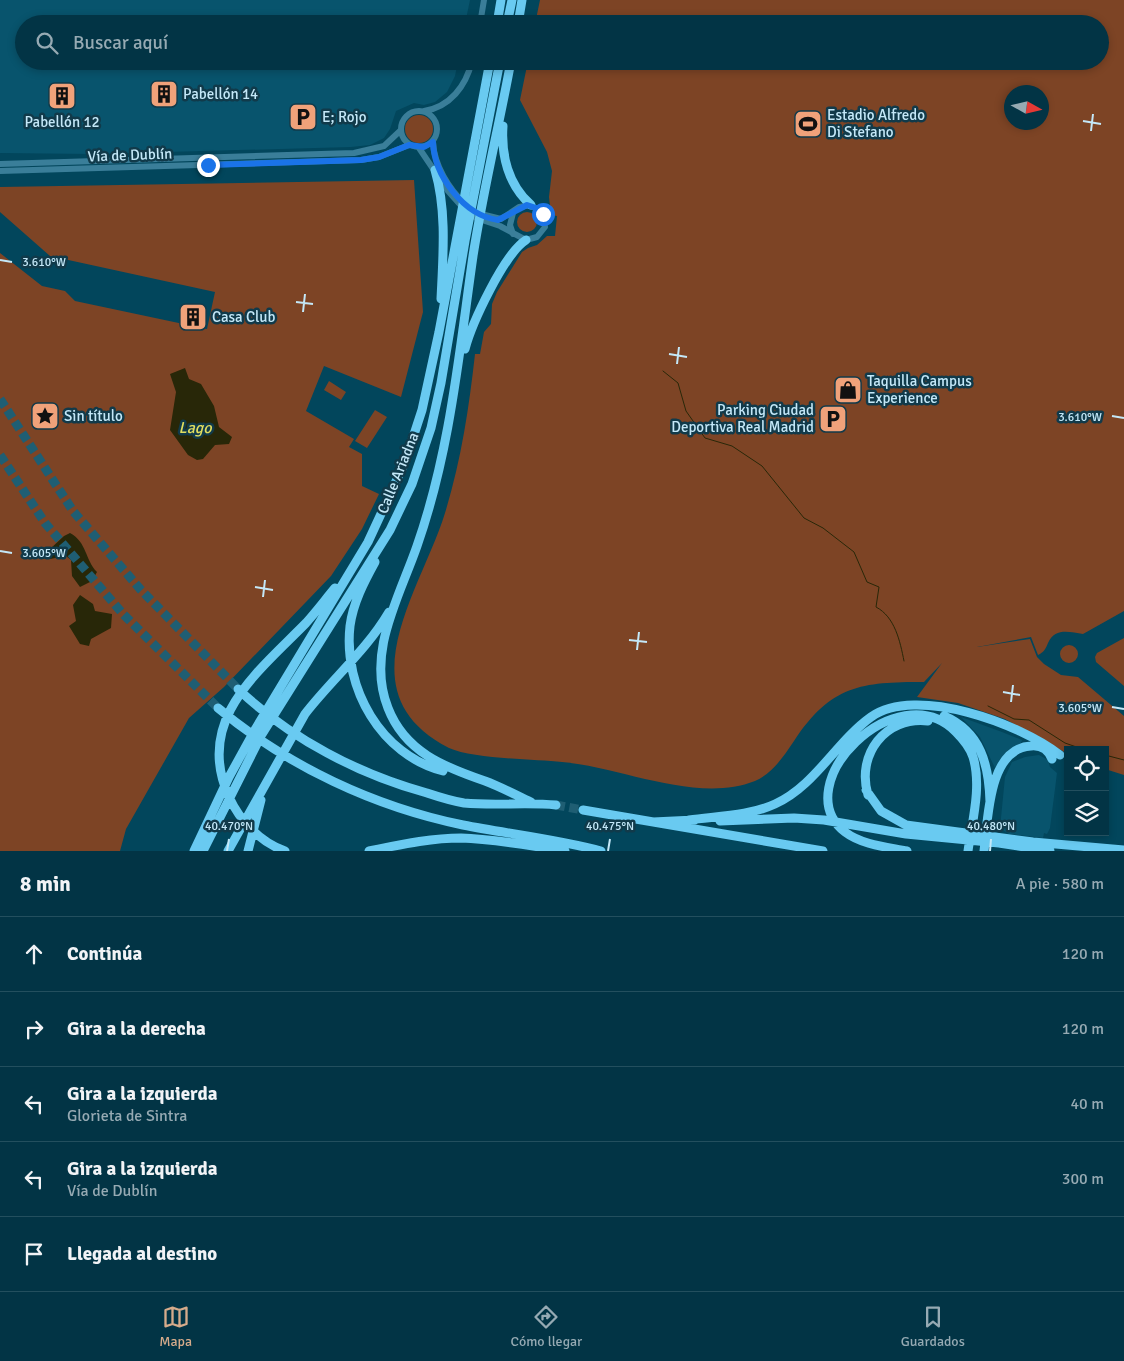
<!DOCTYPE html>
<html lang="es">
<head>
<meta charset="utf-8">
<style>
	:root { --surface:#023445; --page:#0c3c4c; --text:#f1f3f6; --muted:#96aab3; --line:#234f5e; --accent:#d6ab8b }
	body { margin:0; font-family:Signika,sans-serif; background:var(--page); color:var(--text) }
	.controls { position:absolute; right:15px; bottom:15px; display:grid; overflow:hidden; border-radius:0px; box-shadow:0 2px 8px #0003 }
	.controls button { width:45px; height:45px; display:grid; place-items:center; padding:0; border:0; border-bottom:1px solid var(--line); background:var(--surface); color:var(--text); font:25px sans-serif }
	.compass { position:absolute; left:1004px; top:85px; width:45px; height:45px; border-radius:50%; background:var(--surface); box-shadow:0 2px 8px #0003; rotate:98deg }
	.stop { position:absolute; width:15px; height:15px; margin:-11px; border:4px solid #1a73e8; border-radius:50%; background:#fff }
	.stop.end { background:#1a73e8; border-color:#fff; box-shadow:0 1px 5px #0008 }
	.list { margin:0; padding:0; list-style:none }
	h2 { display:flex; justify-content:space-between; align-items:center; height:65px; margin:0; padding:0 20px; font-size:21px }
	h2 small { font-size:16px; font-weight:400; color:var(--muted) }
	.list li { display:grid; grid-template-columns:32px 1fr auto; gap:15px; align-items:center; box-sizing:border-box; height:75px; padding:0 20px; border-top:1px solid var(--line) }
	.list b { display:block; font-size:19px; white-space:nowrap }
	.list p { margin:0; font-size:16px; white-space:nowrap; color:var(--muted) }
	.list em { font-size:16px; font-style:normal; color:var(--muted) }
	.icon { flex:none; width:28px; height:28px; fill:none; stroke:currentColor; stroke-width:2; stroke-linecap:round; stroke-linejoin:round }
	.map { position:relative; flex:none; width:1124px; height:851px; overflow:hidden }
	.search { position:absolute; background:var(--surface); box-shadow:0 2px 8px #0003; left:15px; right:15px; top:15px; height:55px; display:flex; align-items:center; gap:12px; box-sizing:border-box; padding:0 18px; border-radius:28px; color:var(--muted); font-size:19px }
	.sheet { height:440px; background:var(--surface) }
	nav { display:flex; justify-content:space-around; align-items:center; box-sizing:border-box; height:70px; border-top:1px solid var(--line); background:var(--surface); font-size:14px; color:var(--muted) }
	nav a { display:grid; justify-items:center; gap:2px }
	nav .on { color:var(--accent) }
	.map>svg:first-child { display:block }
	.built { fill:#08546d }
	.green { fill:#7d4425; fill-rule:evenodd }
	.water { fill:#282708 }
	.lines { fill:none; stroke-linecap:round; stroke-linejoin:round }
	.stream { stroke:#282708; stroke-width:1 }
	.highway-tunnel { stroke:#1f5e73; stroke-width:9; stroke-dasharray:9 4.5; stroke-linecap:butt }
	.minor { stroke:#3a7e99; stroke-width:6 }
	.highway { stroke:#69caf1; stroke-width:9 }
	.route { stroke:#1a73e8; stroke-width:6 }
	.ticks { fill:none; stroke:#c4e8f8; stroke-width:2 }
	.labels { text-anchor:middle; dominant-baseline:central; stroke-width:5; stroke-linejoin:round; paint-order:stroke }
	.poi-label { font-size:15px; fill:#c4e8f8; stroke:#113a4a; text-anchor:start }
	.street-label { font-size:15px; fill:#c4e8f8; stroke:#113a4a }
	.water-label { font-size:16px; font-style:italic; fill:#e2de5f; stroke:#113a4a }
	.ticks-label { font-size:12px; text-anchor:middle; fill:#c4e8f8; stroke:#113a4a; stroke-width:5; stroke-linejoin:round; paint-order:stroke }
</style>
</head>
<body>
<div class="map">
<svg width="1124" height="851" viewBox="0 0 1124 851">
	<rect width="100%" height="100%" fill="#02465c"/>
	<!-- built -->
	<path class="built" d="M0,0H470L465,24H24V61H458L455,76L447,92L435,102L424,105L414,103L396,111L390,129L384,138L370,145L351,147L93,154L0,153Z
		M961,717L1002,732L1022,740L1021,743L1007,751L995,768L980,737Z
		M1039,755L1048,760L1050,767L1057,773L1050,828L1047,834L1044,833L1043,838L1009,834L1000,828L1005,777L1012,762L1025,757Z"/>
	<!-- green -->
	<path class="green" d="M540,0H1124V611L1083,634C1070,632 1055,627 1048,643C1045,650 1044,652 1038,655L1031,637L977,647L1030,639L1037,657L1044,664L1061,675L1078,677L1124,716V775L1105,769V750H1068V754L1005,719L958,703L917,697L942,663L924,682C861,682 831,685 794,741C783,757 773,773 755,781C697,804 621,767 562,762C534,759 473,759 449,748C342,693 421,591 445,513C461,461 469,408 475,354H480L484,332L491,324L492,304L497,292L522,252L528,248L537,245L547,236H555L557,216L551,215L549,197L552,171L547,152L520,100L528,61H1100V24H535ZM1012,92H1042V122H1012Z
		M405 129a14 14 0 1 1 28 0a14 14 0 1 1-28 0Z
		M414,180L423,312L401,397L324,366L306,411L354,439L349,447L362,454V486L379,494L362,529L331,576L224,687L189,718L126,829L120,851H0V253L42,286L65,291L75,301L207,329L215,292L50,256L0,212V187Z
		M517 222a10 10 0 1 1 20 0a10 10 0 1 1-20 0Z
		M329,381L346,392L341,400L324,390Z
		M375,410L387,417L367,448L355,441Z
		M1124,638V686L1096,662L1095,657L1097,653Z
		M1060 654a9 9 0 1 1 18 0a9 9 0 1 1-18 0Z"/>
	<!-- water -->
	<path class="water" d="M185,368L189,379L201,384L214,406L219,427L232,437L229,444L215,445L203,459L197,460L188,455L170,430L176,392L170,374Z
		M70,533C87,542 85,560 97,572L92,581L80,587L72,576L71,560L66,556L50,559V549L64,536Z
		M80,595L93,604L95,611L112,614L111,628L91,639L89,646L80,644L69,626L76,621L73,605Z"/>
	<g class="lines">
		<!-- stream -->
		<path class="stream" d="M663,371L678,383L686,411L705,438L732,446L762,466L804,518L823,528L854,552L867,582L879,587L876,607C895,617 900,641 904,661
			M988,706L1014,719L1029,720L1065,743L1085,750
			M1105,755L1124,760"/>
		<!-- highway-tunnel -->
		<path class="highway-tunnel" d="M0,399L73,511L141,590L238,689
			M0,455L45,523L123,614L218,708
			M556,805L583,810"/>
		<!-- minor -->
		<path class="minor" d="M480,24L484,0
			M401 129a18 18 0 1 1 36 0a18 18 0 1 1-36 0Z
			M424,111C450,107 466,86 472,61
			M433,142C434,165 449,189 465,204
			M419,148L448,191L464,209
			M0,164L354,153L384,146L401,130
			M0,171L361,160L379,157L409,145
			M513,213L510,225L513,234
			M476,218L500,226L526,240L537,237L545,227L543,214L531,205L519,207L501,219L477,213"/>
		<!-- highway -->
		<path class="highway" d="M497,24L501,0
			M507,24L512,0
			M518,24L522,0
			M511,61C499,126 483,191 473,256C459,354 450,452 417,546C399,598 366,653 388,708C405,752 444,767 485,781C501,787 516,795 531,802
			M503,126C501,155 508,185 531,205
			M435,170C447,211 443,256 441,299
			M465,349C472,323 504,254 526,240
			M375,562C364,582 353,603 350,626C343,688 381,755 443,771
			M238,689C291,739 358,774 427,793C439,797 452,801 464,803C495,806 526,802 556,805
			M218,708C287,766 375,807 463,825C509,834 556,839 601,851
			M944,716C981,732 989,765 990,802
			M866,790L881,811L906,825L1033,842L1124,850
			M868,795C856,755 885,716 928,721
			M583,810L823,851
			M689,820C718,816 749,816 775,804C815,786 836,742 871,717C916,685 1021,724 1060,755
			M720,821L794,818L824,820L906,834L999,843L1050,851
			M653,822L695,820
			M194,851L229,777L256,728L368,542L405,462L422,410L439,332L490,61
			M203,851L262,734L390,530L412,484L431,428L441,383L465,241L500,61
			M228,851L305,714C332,679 366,651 389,612
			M248,851L261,800
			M285,851C260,842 240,821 229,797C194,720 258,672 306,623C316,612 325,600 335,588
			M369,851C399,845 430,838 461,838C496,839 531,846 565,851
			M907,851C887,847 862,845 845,832C785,785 897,672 956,732C963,739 970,747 973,757C982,786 972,822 968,851
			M984,851C988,820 988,748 1031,746C1041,745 1048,749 1052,759"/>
	</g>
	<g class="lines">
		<!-- route -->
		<path class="route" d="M208,165L361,160L379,157L409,145L424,147L433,142C434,175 463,215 498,220L527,205L536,208L543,214"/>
	</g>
	<!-- ticks -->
	<path class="ticks" d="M1083,121L1101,124M1091,131L1093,114M0,260L12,262M296,302L313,304M303,312L305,294M669,354L687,357M677,364L679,347M1112,416L1124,418M0,551L12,553M255,587L273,590M263,597L265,580M629,640L647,642M637,650L639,632M1003,692L1020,695M1011,702L1013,685M1112,707L1124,709M227,851L229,839M608,851L610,839M990,851L991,839"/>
	<!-- icons -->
	<defs>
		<symbol id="building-square" viewBox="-11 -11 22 22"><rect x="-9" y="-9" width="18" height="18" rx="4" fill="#f0a27a" stroke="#113a4a"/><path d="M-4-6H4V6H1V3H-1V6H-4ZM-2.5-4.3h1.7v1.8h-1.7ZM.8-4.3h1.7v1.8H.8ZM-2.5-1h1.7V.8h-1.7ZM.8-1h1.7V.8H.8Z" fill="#111"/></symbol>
		<symbol id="parking-square" viewBox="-11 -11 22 22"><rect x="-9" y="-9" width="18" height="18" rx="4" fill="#f0a27a" stroke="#113a4a"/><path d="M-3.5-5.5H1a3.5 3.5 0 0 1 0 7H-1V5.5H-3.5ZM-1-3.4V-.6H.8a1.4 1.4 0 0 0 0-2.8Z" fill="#111"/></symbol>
		<symbol id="stadium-square" viewBox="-11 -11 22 22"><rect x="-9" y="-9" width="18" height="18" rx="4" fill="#f0a27a" stroke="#113a4a"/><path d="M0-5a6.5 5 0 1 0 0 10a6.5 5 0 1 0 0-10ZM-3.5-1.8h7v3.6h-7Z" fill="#111"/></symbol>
		<symbol id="shop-square" viewBox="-11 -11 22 22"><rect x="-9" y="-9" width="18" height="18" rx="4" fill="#f0a27a" stroke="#113a4a"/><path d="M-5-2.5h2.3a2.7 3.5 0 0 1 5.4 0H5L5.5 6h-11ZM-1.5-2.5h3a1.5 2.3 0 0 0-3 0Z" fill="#111"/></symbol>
		<symbol id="sight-square" viewBox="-11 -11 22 22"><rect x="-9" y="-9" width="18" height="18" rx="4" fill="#f0a27a" stroke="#113a4a"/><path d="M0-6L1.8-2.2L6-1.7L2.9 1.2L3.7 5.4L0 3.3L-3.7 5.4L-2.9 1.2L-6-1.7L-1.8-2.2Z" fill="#111"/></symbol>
	</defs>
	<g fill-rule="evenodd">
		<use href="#building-square" x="148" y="78" width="32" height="32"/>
		<use href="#building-square" x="46" y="80" width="32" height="32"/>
		<use href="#parking-square" x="287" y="101" width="32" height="32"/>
		<use href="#stadium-square" x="792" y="108" width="32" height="32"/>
		<use href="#building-square" x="177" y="301" width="32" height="32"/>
		<use href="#shop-square" x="832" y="374" width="32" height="32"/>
		<use href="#sight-square" x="29" y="400" width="32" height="32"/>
		<use href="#parking-square" x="817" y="403" width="32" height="32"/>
	</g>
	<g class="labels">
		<!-- poi labels -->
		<g class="poi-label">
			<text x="183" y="94">Pabellón 14</text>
			<text x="827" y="115">Estadio Alfredo<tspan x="827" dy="17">Di Stefano</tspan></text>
			<text x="322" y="117">E; Rojo</text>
			<text x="62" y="122" text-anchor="middle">Pabellón 12</text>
			<text x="212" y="317">Casa Club</text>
			<text x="867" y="381">Taquilla Campus<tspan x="867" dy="17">Experience</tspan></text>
			<text x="814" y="410" text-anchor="end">Parking Ciudad<tspan x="814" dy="17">Deportiva Real Madrid</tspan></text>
			<text x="64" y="416">Sin título</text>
		</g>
		<!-- street labels -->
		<g class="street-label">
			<text transform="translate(130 155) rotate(-2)">Vía de Dublín</text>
			<text transform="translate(398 473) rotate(-68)">Calle Ariadna</text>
		</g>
		<!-- water labels -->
		<g class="water-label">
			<text x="195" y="428">Lago</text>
		</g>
	</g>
	<g class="ticks-label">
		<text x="44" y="266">3.610°W</text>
		<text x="1080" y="421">3.610°W</text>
		<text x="44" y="557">3.605°W</text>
		<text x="1080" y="712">3.605°W</text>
		<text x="229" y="830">40.470°N</text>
		<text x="610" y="830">40.475°N</text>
		<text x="991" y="830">40.480°N</text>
	</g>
</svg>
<div class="controls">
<button><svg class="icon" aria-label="locate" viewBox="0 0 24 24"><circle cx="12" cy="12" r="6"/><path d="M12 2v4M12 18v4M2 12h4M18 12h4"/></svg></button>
<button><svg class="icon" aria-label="layers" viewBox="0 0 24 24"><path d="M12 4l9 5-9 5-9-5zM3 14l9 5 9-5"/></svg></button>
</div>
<svg class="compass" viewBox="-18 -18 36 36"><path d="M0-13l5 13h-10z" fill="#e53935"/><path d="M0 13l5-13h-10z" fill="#96aab3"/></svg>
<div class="stop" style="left:543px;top:214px"></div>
<div class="stop end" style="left:208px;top:165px"></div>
<div class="search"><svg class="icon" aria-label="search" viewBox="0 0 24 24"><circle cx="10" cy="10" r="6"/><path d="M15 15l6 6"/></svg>Buscar aquí</div>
</div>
<section class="sheet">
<h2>8 min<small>A pie · 580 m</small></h2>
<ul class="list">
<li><svg class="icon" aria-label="ahead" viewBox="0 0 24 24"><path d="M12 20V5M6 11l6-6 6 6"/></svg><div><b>Continúa</b></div><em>120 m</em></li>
<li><svg class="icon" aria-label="right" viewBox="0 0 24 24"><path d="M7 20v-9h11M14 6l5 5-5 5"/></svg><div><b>Gira a la derecha</b></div><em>120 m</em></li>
<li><svg class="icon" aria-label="left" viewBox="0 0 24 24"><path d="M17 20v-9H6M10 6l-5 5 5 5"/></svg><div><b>Gira a la izquierda</b><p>Glorieta de Sintra</p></div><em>40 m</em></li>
<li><svg class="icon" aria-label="left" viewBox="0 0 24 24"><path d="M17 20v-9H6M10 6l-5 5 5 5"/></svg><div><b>Gira a la izquierda</b><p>Vía de Dublín</p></div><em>300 m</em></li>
<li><svg class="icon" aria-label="arrive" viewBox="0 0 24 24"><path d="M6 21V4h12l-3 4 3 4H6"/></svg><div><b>Llegada al destino</b></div></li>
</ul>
</section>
<nav>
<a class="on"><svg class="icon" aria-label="map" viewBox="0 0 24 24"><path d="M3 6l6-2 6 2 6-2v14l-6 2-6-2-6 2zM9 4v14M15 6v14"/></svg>Mapa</a>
<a><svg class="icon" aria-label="directions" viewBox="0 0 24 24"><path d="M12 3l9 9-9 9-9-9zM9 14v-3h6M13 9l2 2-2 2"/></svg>Cómo llegar</a>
<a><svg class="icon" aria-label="saved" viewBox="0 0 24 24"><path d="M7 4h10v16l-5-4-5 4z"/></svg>Guardados</a>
</nav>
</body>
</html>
